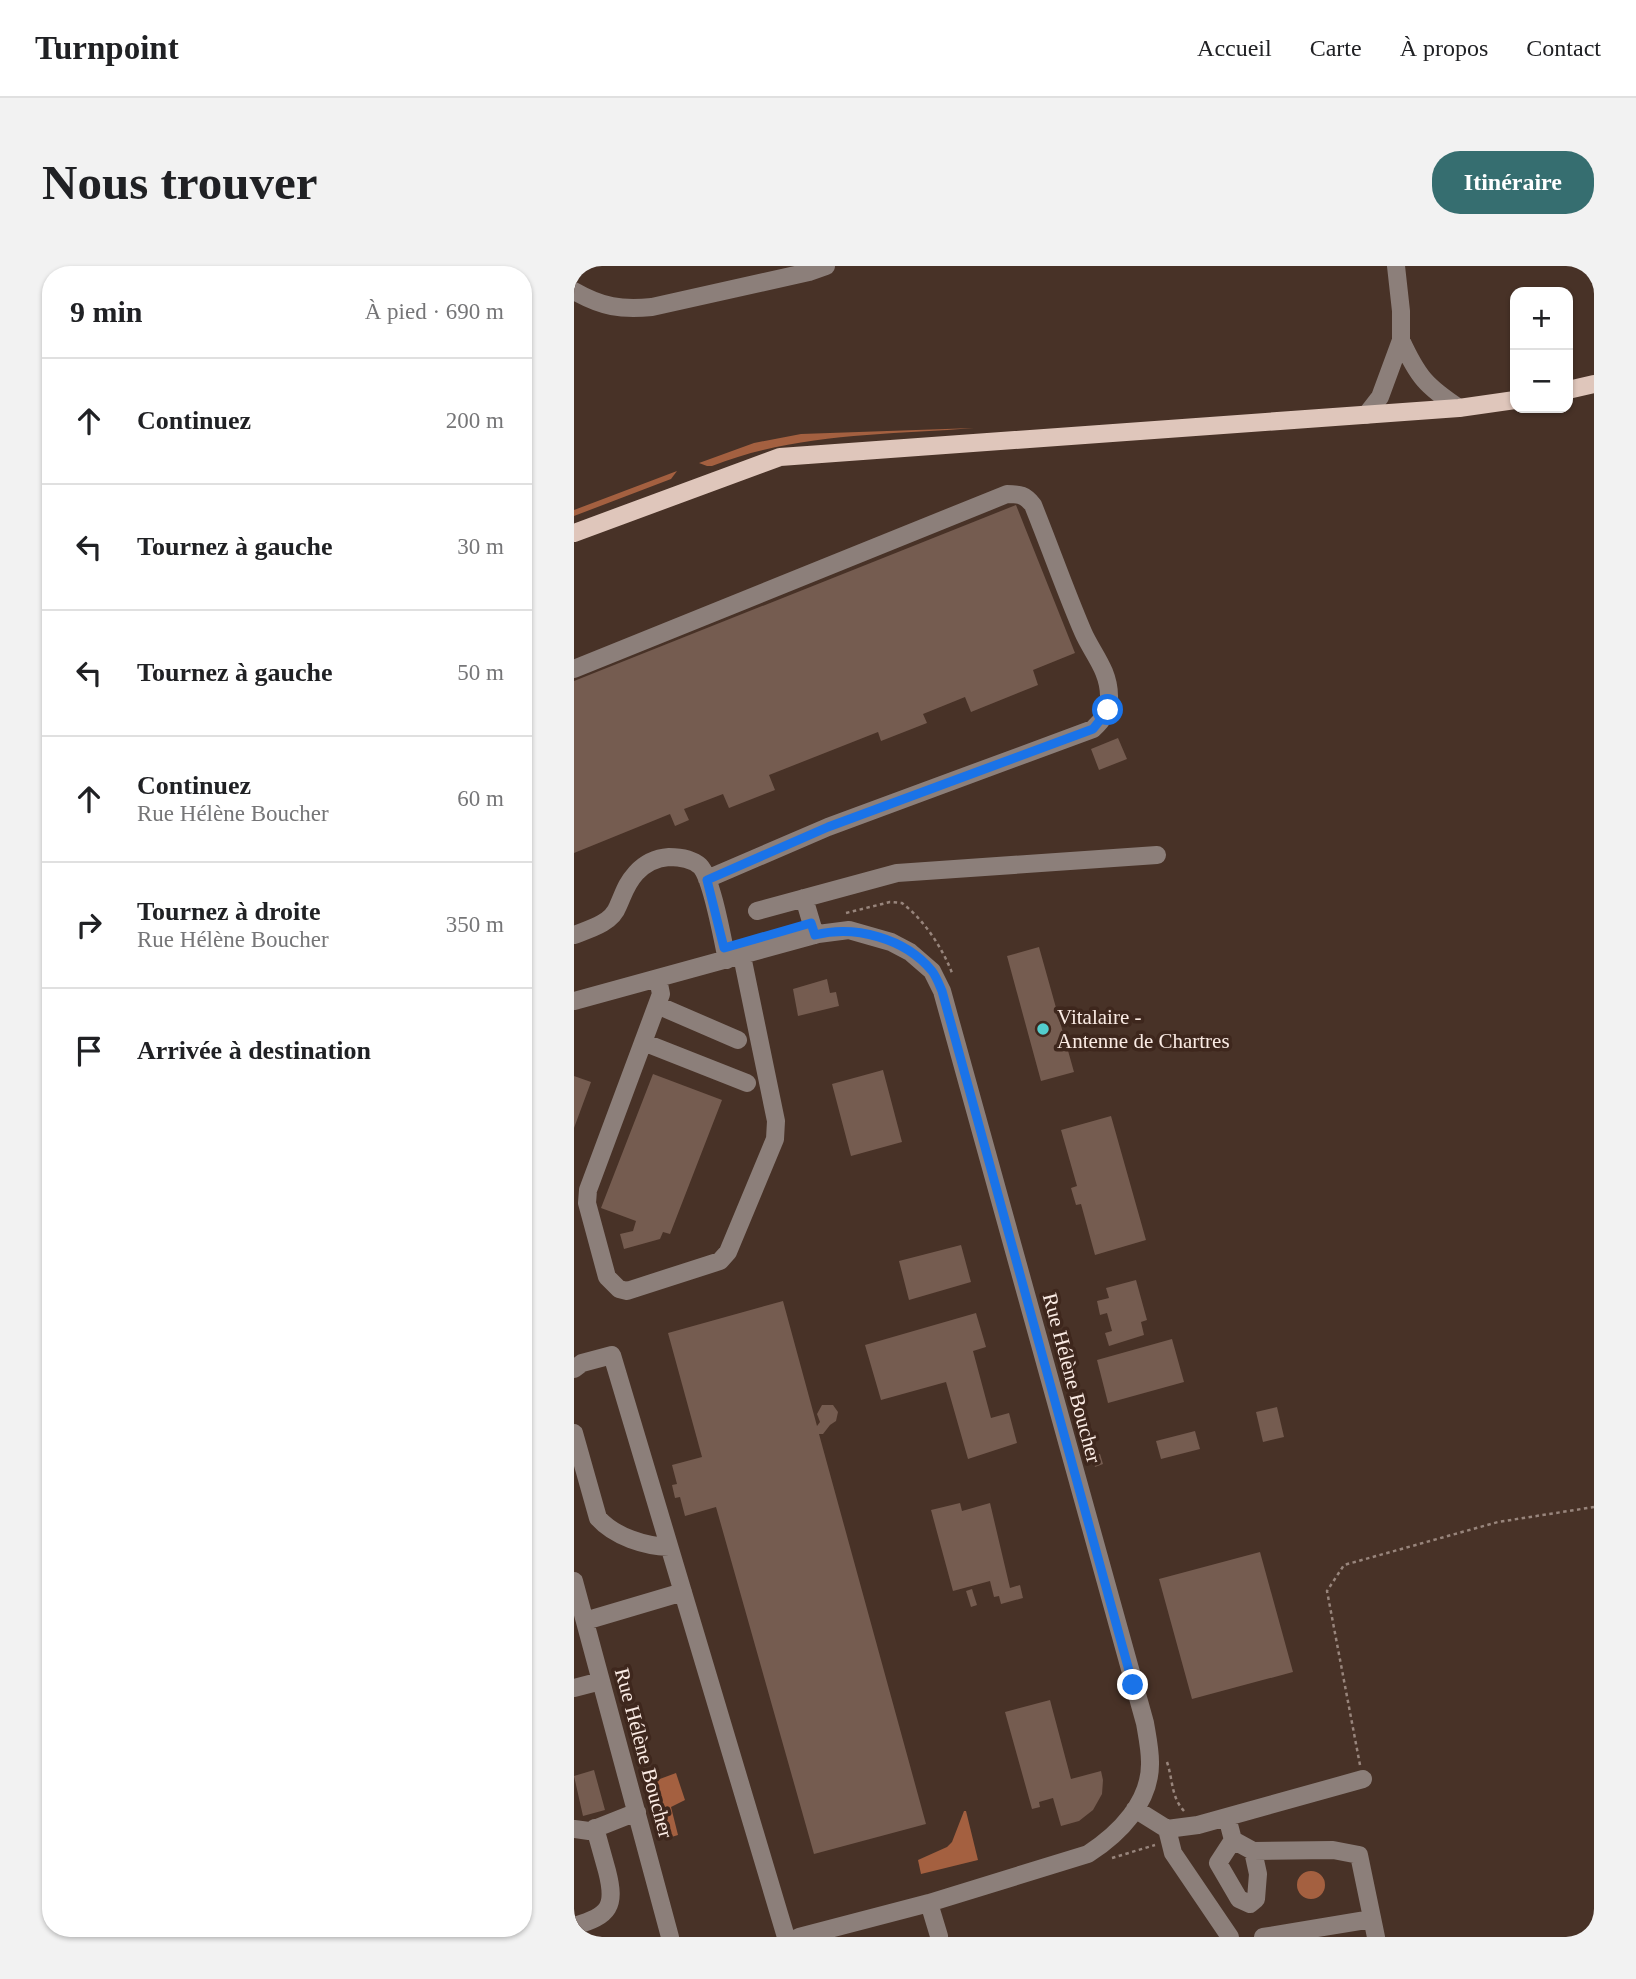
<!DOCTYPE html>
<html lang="fr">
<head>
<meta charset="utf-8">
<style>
	:root { --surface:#fff; --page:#f2f2f2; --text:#202124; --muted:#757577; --line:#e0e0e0; --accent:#366e70 }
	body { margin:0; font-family:Georgia,serif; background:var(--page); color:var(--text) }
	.controls { position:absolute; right:21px; top:21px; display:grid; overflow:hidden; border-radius:14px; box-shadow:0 2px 5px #0004 }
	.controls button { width:63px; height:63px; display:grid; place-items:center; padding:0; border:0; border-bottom:2px solid var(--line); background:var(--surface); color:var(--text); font:35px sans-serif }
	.stop { position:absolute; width:21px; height:21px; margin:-16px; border:5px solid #1a73e8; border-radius:50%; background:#fff }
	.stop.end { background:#1a73e8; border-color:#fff; box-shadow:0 2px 7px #0008 }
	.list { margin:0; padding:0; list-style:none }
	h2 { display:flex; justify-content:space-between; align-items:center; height:91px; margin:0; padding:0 28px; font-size:30px }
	h2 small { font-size:23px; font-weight:400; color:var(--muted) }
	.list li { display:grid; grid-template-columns:46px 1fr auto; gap:21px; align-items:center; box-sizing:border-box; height:126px; padding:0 28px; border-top:2px solid var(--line) }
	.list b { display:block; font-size:26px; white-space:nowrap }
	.list p { margin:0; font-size:23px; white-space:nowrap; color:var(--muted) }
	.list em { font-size:23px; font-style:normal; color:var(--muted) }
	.icon { flex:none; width:38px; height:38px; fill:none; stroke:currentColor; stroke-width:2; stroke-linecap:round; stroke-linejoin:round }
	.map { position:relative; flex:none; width:1020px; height:1671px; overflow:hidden; border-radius:28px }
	header { display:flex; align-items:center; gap:42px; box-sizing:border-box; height:98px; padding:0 35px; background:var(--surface); border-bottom:2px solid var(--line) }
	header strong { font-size:33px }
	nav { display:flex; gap:38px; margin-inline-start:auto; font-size:24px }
	.intro { display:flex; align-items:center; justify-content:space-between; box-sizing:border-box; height:168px; padding:0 42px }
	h1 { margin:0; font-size:49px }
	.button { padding:18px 32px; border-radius:28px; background:var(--accent); color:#fff; font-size:24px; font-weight:700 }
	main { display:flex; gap:42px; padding:0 42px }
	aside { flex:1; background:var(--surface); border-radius:28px; box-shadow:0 2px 5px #0004 }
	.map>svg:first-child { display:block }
	.water { fill:#a46040 }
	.building { fill:#755c50 }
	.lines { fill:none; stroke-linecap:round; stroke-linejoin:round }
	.path { stroke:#98857c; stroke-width:2.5; stroke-dasharray:3.5 3.5; stroke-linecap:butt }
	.minor { stroke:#8c7f7a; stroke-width:18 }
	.major { stroke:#dfc6bb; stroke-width:18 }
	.route { stroke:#1a73e8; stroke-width:9 }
	.poi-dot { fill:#52cdcd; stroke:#3e271d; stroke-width:2.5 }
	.labels { text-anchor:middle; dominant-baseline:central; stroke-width:7; stroke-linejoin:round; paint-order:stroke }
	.poi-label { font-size:21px; fill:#faebe4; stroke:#3e271d; text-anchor:start }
	.street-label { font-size:21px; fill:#faebe4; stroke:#3e271d }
</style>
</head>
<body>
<header>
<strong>Turnpoint</strong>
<nav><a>Accueil</a><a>Carte</a><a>À propos</a><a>Contact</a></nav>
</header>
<div class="intro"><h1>Nous trouver</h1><a class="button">Itinéraire</a></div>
<main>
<aside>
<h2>9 min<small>À pied · 690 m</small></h2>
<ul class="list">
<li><svg class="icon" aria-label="ahead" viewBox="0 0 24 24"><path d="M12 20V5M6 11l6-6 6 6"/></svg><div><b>Continuez</b></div><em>200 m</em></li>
<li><svg class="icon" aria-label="left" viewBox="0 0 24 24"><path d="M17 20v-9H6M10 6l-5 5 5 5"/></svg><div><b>Tournez à gauche</b></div><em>30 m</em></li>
<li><svg class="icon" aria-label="left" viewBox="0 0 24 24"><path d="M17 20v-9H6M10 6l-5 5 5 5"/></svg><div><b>Tournez à gauche</b></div><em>50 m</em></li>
<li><svg class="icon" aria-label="ahead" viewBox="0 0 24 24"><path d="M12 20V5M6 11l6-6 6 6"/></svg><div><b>Continuez</b><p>Rue Hélène Boucher</p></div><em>60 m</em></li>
<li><svg class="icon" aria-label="right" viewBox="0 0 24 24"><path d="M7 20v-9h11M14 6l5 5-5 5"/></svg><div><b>Tournez à droite</b><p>Rue Hélène Boucher</p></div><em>350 m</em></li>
<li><svg class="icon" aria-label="arrive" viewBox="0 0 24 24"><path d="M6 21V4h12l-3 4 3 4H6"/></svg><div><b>Arrivée à destination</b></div></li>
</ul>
</aside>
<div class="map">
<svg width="1020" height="1671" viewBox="0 0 1020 1671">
	<rect width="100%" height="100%" fill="#483227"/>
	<!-- water -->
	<path class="water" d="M400,162C311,169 222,167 138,200H133L125,197L180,177L227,168Z
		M103,205L97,213L0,250V244Z
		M102,1507L111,1534L97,1541L104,1569L91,1573L75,1517Z
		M390,1545H392L404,1594L347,1608L344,1594L373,1581L378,1576Z
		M723 1619a14 14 0 1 1 28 0a14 14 0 1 1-28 0Z"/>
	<!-- building -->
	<path class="building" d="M442,239L501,387L459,404L464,419L397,446L391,431L349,448L353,457L307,475L304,466L195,509L201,524L155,542L149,528L110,543L115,554L101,560L96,548L0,587V415Z
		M544,472L553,493L525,504L517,483Z
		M465,681L500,806L467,815L433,690Z
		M253,713L256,727L262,726L265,740L224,750L219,723Z
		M309,804L328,876L277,890L258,818Z
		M79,808L148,834L96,968L89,966L86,973L50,983L46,968L59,965L62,955L27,942Z
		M0,810L17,816L0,862Z
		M537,850L572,974L521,989L507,938L502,939L497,922L503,920L487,864Z
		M387,979L397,1016L335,1034L325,995Z
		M562,1014L573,1054L567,1056L570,1069L535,1080L531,1067L538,1065L533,1047L526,1049L523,1035L535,1032L532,1022Z
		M209,1035L243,1160L246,1156L243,1148L248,1139H259L264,1146L262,1155L256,1159L249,1168H245L352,1558L240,1588L142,1241L111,1250L106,1231L101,1232L98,1219L103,1218L98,1199L128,1191L94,1067Z
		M402,1047L412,1081L399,1085L417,1152L435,1147L443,1177L394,1193L372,1116L307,1134L291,1079Z
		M598,1073L610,1116L534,1137L523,1094Z
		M703,1141L710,1171L689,1176L682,1146Z
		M621,1165L626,1183L587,1193L582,1175Z
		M526,1188L529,1198L521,1201L518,1190Z
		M386,1237L388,1245L416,1237L436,1322L446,1319L449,1332L427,1338L425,1330L420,1331L416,1315L379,1325L357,1244Z
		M686,1286L719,1406L618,1433L585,1313Z
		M398,1323L403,1339L397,1341L392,1325Z
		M476,1434L497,1513L527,1505L529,1514L528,1528L519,1544L505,1555L487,1560L479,1532L465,1536L466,1541L458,1543L431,1446Z
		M20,1504L31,1544L9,1550L0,1510Z"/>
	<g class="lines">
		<!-- path -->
		<path class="path" d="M272,647L316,636L328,637C350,654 368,681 378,707
			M593,1496C599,1514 597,1531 610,1545
			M786,1499L753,1325L770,1299L924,1256L1020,1241
			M538,1592L581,1579"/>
		<!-- minor -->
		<path class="minor" d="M822,0L827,45V74
			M0,25C28,41 47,44 78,41L235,6L252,0
			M792,149L806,131L827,74C844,111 852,120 885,142
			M0,403L433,228C446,228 451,229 459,239C476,281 491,324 509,366C518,387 535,404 535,430C536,444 529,454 519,463L254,561L133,613
			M230,632L241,669
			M183,645L323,607L583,589
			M0,669C16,663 38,657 44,640C50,627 52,618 62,607C71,597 82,592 95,591C105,591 118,593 126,600C138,612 149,676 153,694
			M84,713L87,728L14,924L13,937L33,1011L45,1023L53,1025L146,995L154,986L201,873L202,855L168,690
			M0,735L244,668L275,664L317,676L336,686L358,705L368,725L571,1457C573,1469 576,1483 576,1496C577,1536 545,1568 514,1588L355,1637L225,1671
			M83,739L164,774
			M69,776L173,817
			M0,1103L8,1097L38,1089L212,1671
			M0,1167L24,1252C41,1271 71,1280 95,1281
			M0,1315L96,1671
			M11,1355L109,1326
			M0,1422L27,1415
			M561,1543L593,1563L624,1559L789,1513
			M653,1551L659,1574L679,1585L759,1584L785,1589L802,1671
			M0,1563L15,1565L63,1546
			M593,1563L599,1587L656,1671
			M659,1574L644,1597L665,1633L676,1638L682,1633L684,1608L679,1585
			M355,1637L365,1670
			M0,1660C36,1650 42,1640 33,1605C29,1591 25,1576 21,1562
			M689,1671L798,1653"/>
		<!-- major -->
		<path class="major" d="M994,124L1020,118
			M0,267L206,191L885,142L941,134"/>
	</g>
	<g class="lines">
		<!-- route -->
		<path class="route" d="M534,444L519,463L254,561L133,614L150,682L237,657L241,669C281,659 331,672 358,705C362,710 365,718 368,725L559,1419"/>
	</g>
	<!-- markers -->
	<circle class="poi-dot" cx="469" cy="763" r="7"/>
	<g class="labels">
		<!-- poi labels -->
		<g class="poi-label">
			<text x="483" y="751">Vitalaire -<tspan x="483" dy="24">Antenne de Chartres</tspan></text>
		</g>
		<!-- street labels -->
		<g class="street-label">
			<text transform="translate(498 1112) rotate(75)">Rue Hélène Boucher</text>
			<text transform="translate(70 1487) rotate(75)">Rue Hélène Boucher</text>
		</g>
	</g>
</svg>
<div class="controls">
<button>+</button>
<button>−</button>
</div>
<div class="stop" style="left:534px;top:444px"></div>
<div class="stop end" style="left:559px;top:1419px"></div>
</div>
</main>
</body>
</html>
